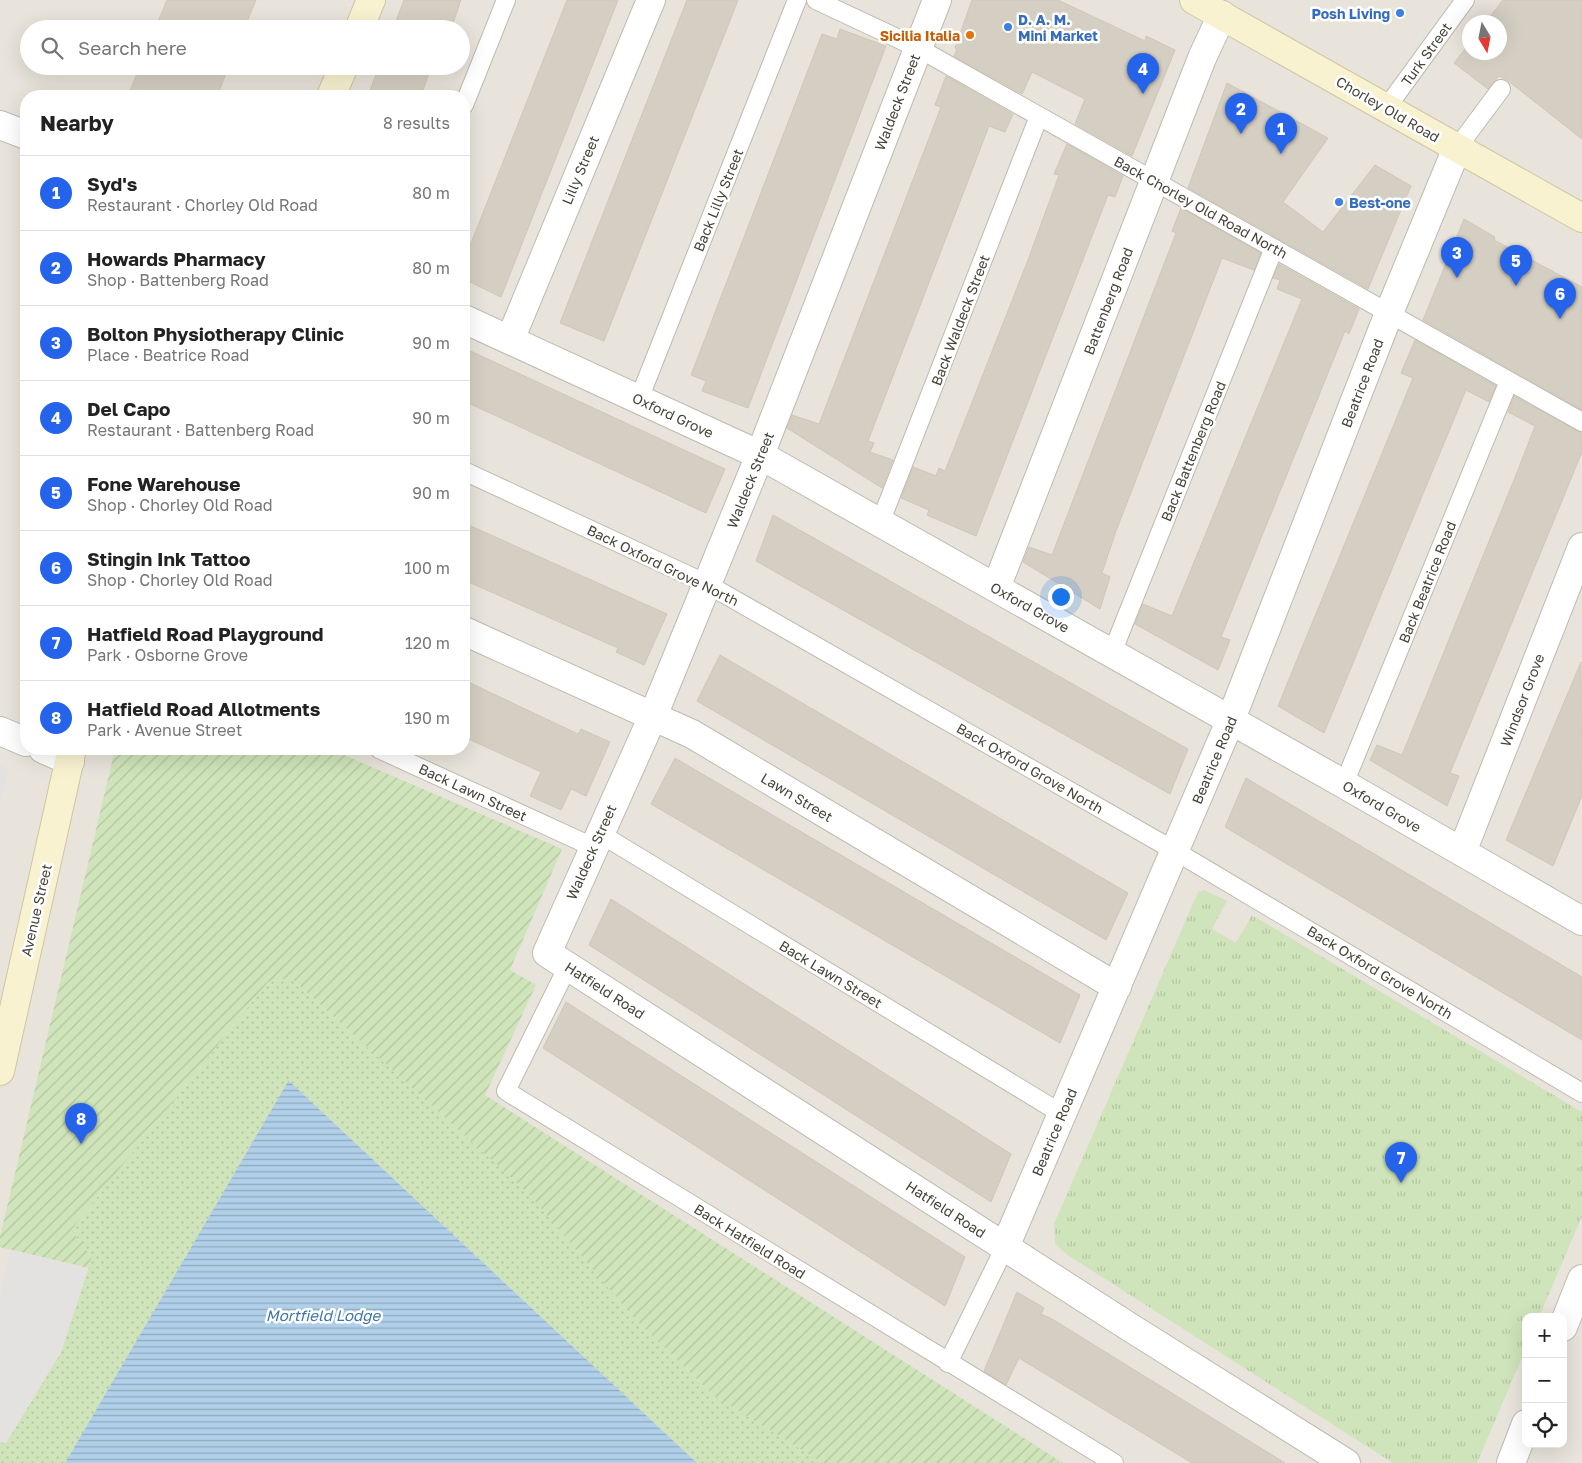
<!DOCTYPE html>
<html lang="en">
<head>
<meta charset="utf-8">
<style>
	:root { --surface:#fff; --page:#f6f6f6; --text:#222; --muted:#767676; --line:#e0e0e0; --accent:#2563eb }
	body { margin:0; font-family:"Golos Text",sans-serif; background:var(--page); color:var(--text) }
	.controls { position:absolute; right:15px; bottom:15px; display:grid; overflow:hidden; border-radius:10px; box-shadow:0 5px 20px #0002 }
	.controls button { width:45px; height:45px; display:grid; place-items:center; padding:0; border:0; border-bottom:1px solid var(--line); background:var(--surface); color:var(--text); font:25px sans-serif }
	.compass { position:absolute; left:1462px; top:15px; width:45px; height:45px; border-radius:50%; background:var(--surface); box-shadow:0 5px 20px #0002; rotate:170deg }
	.you { position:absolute; left:1060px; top:596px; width:18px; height:18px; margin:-12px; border:4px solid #fff; border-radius:50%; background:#1a73e8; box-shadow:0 0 0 8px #1a73e833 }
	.badge { display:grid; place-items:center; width:32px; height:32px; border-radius:50%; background:var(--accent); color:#fff; font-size:16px; font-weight:700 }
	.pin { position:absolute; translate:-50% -41px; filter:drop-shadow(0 1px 2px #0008) }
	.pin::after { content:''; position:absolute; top:26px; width:18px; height:15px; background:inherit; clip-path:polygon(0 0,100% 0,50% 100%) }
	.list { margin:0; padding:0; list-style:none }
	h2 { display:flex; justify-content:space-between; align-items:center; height:65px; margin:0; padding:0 20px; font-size:21px }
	h2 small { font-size:16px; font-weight:400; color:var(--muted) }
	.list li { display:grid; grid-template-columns:32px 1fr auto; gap:15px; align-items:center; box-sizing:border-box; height:75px; padding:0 20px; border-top:1px solid var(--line) }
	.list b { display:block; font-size:19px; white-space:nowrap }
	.list p { margin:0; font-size:16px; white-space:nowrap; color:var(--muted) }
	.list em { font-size:16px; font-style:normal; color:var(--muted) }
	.icon { flex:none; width:28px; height:28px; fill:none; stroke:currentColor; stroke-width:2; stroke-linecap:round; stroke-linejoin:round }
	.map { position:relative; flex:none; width:1582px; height:1463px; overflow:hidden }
	.search { position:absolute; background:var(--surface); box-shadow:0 5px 20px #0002; left:20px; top:20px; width:450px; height:55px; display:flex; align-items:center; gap:12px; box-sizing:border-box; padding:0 18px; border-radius:28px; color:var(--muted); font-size:19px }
	.panel { position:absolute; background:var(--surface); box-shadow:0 5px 20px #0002; left:20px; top:90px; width:450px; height:665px; border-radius:20px }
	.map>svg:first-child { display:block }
	.residential { fill:#e8e4db; fill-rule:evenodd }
	.grass { fill:url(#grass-dots) }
	.park { fill:url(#park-tufts) }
	.garden { fill:url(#garden-furrows) }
	.parking { fill:#e4e2e0 }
	.water { fill:url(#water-rules) }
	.building { fill:#d5cfc3; stroke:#cfc7b7 }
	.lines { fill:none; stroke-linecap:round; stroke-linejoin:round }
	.lane-casing { stroke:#bfbab0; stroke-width:20 }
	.street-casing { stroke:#bfbab0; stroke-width:30 }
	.secondary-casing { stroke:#cfc6a1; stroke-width:30 }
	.lane { stroke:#fff; stroke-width:18 }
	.street { stroke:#fff; stroke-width:28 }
	.secondary { stroke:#f9f2d1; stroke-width:28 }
	.shop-dot { fill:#3f7fe0; stroke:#fff; stroke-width:2 }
	.food-dot { fill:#e8710a; stroke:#fff; stroke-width:2 }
	.labels { text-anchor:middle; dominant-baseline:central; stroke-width:5; stroke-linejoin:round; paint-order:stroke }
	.shop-label { font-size:14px; font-weight:bold; fill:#366cbe; stroke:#fff; text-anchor:start }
	.food-label { font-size:14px; font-weight:bold; fill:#c56008; stroke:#fff; text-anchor:end }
	.street-label { font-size:14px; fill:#48443a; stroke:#fff }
	.water-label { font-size:15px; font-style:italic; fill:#3e76a9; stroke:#fff }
</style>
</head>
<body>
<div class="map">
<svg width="1582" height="1463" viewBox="0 0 1582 1463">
	<defs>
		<pattern id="grass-dots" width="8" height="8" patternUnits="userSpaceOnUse" patternTransform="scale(1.25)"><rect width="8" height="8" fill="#cfe4ba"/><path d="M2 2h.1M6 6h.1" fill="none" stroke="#b3c5a1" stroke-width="1.8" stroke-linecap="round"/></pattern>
		<pattern id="park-tufts" width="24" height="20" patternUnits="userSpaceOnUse" patternTransform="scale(1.25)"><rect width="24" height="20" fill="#cfe4ba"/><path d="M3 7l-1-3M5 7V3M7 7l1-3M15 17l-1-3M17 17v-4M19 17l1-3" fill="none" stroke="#b3c5a1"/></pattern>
		<pattern id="garden-furrows" width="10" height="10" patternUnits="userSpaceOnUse" patternTransform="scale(1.25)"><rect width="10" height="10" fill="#cfe4ba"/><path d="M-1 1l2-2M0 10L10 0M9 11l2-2" fill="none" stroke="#b3c5a1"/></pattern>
		<pattern id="water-rules" width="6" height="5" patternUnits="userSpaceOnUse" patternTransform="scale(1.25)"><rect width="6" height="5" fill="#b0cfe9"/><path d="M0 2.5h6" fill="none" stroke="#91aabe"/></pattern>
	</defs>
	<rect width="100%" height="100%" fill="#f4f2ec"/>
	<!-- residential -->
	<path class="residential" d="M0,0H1582V1463H0ZM1470,22H1500V52H1470ZM29,29H461V66H29ZM26,96H464V749H26ZM1526,1317H1563V1444H1526Z"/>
	<!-- grass -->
	<path class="grass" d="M291,978L529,1194L632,1316L713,1395L823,1463H697L289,1081L65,1463H0V1442L6,1443L61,1352L92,1257L71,1230L268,982Z"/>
	<!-- park -->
	<path class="park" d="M1204,890L1227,901L1212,929L1236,943L1252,915L1582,1112V1216L1539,1317H1526V1348L1477,1463H1393L1066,1254L1055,1243L1054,1224L1198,892Z"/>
	<!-- garden -->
	<path class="garden" d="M115,749H330L562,849L510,970L536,985L485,1095L1063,1463H823L713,1395L632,1316L529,1194L291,978L268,982L71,1230L92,1257L88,1268L0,1247V1237Z"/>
	<!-- parking -->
	<path class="parking" d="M0,765L9,771L0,803Z
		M11,1250L88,1268L61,1352L6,1443L0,1442V1296Z"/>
	<!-- water -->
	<path class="water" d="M289,1080V1081L697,1463H65Z"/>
	<!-- building -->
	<path class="building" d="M167,0H256L244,29H155Z
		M404,0H461L451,29H393Z
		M567,0H618L501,297L464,279V261Z
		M687,0H738L604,341L560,323Z
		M972,0H1058L1145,41L1146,36L1175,50L1132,156L1075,124L1085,99L1032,72L1022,94L954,56L957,49L955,48Z
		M1503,0H1582V139L1507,80L1499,76L1488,89L1454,63L1470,43V52H1500V22H1486Z
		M840,29L886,46L748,408L702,391L706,381L691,375L822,34L837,39Z
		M140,66H229L217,96H128Z
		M379,66H436L435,69L431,67L421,96H368Z
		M946,76L1013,114L1005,132L989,126L868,441L874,443L870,452L893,460L882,488L787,428L792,415L819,424L941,107L935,105Z
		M1227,83L1328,138L1283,202L1323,232L1375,165L1411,186L1368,289L1188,188Z
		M1067,144L1123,176L1115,197L1108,195L976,536L927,515L929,510L901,498L913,467L936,476L939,468L945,471L1028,260L1059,175L1054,174Z
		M1181,208L1261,253L1254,270L1222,258L1116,531L1102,573L1110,577L1100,609L1023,562L1029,547L1052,555L1176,233L1172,231Z
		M1464,219L1495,237L1494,240L1582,287V410L1423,320Z
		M1279,264L1359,309L1349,334L1345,331L1221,637L1230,640L1218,670L1135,624L1143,604L1172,616L1302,299L1277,289L1280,280L1273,278Z
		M1415,340L1496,386L1489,402L1466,390L1324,733L1278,706L1413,378L1401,373Z
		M464,348L725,469L706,513L464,401Z
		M1514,396L1582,433V452L1450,773L1459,776L1447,806L1370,760L1377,745L1402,755L1518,470L1535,426L1508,412Z
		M773,515L1188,749L1170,794L756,561Z
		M464,523L667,614L644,665L616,652L618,648L464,580Z
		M720,655L1128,893L1106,940L697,701Z
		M1581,662L1582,796L1553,866L1506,840Z
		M464,680L578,734L581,729L610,742L586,796L571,789L561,810L530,796L541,772L464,737Z
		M675,758L1080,995L1060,1043L651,804Z
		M1246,778L1582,977V1040L1225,827Z
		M611,899L1011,1154L991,1202L589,945Z
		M566,1002L965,1257L945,1306L543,1048Z
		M1017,1292L1044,1308L1041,1314L1052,1319L1285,1463H1192L1019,1358L1006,1385L984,1371Z"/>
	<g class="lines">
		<defs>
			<path id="lane" d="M816,0L918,48L1582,422
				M464,105L506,0
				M1387,107L1465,0
				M1457,148L1501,89
				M639,399L797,0
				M464,471L707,584L1175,851L1582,1093
				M880,523L1039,116
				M1112,653L1274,248
				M379,749L593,847
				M1344,784L1509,381
				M599,833L1062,1114
				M568,966L506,1091L1114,1463
				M948,1363L1005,1247"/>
			<path id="street" d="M937,0L760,455L653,716L547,953L1131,1328L1346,1463
				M0,125L26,135
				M464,319L760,455L1344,784L1582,921
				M510,340L651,0
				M996,588L1202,58L1222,15
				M464,631L692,734L1117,987
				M0,731L26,742
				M43,749L70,761
				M1462,852L1582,547
				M1005,1247L1231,719L1389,313L1457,148
				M1563,1327L1582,1279
				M1511,1463L1526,1424"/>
			<path id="secondary" d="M1194,0L1582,218
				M359,29L371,0
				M331,96L344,66
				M0,1071L72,749"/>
		</defs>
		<!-- lane casing -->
		<use href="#lane" class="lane-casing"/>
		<!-- street casing -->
		<use href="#street" class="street-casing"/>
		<!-- secondary casing -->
		<use href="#secondary" class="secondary-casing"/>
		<!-- lane -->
		<use href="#lane" class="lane"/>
		<!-- street -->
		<use href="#street" class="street"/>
		<!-- secondary -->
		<use href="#secondary" class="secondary"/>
	</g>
	<!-- markers -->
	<g class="shop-dot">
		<circle cx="1400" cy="13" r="5"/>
		<circle cx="1008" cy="27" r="5"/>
		<circle cx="1339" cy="202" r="5"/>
	</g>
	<circle class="food-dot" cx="970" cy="35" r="5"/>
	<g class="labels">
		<!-- shop labels -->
		<g class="shop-label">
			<text x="1390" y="13" text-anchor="end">Posh Living</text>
			<text x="1018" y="19">D. A. M.<tspan x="1018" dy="16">Mini Market</tspan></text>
			<text x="1349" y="202">Best-one</text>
		</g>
		<!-- food labels -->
		<g class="food-label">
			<text x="960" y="35">Sicilia Italia</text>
		</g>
		<!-- street labels -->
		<g class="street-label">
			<text transform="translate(1426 54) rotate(-54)">Turk Street</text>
			<text transform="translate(897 102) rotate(-69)">Waldeck Street</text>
			<text transform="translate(1388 109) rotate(30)">Chorley Old Road</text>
			<text transform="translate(580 170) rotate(-67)">Lilly Street</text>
			<text transform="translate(718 200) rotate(-68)">Back Lilly Street</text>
			<text transform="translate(1201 207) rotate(29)">Back Chorley Old Road North</text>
			<text transform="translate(1108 301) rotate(-69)">Battenberg Road</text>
			<text transform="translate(960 320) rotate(-69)">Back Waldeck Street</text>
			<text transform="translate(1362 383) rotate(-69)">Beatrice Road</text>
			<text transform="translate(673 415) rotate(25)">Oxford Grove</text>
			<text transform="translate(1193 451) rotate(-68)">Back Battenberg Road</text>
			<text transform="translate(750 480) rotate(-68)">Waldeck Street</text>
			<text transform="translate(663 565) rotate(26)">Back Oxford Grove North</text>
			<text transform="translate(1427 582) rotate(-68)">Back Beatrice Road</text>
			<text transform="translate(1030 607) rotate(29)">Oxford Grove</text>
			<text transform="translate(1522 700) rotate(-69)">Windsor Grove</text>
			<text transform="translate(1214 760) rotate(-67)">Beatrice Road</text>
			<text transform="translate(1030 768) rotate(30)">Back Oxford Grove North</text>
			<text transform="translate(473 792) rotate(25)">Back Lawn Street</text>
			<text transform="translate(797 797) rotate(31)">Lawn Street</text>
			<text transform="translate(1382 806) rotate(30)">Oxford Grove</text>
			<text transform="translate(591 852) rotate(-66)">Waldeck Street</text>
			<text transform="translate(36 910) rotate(-77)">Avenue Street</text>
			<text transform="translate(1380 972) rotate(31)">Back Oxford Grove North</text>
			<text transform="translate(831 974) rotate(31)">Back Lawn Street</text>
			<text transform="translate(605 990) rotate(33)">Hatfield Road</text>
			<text transform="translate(1054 1132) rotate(-67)">Beatrice Road</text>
			<text transform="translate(946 1209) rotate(33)">Hatfield Road</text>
			<text transform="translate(750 1241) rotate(32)">Back Hatfield Road</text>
		</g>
		<!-- water labels -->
		<g class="water-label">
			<text x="323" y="1315">Mortfield Lodge</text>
		</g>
	</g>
</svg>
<div class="controls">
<button>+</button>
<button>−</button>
<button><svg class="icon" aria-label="locate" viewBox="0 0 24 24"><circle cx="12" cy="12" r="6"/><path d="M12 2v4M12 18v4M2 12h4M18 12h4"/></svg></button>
</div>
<svg class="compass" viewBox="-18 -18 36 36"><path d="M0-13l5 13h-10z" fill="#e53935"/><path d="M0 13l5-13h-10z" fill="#767676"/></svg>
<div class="you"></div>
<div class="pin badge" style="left:1281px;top:154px">1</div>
<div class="pin badge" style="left:1241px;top:134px">2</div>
<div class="pin badge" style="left:1457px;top:278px">3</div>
<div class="pin badge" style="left:1143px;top:94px">4</div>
<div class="pin badge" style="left:1516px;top:286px">5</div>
<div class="pin badge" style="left:1560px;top:319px">6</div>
<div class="pin badge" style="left:1401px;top:1183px">7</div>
<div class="pin badge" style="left:81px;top:1144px">8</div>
<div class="search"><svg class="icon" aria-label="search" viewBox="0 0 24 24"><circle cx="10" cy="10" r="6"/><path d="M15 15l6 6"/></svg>Search here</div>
<section class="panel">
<h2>Nearby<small>8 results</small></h2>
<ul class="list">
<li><span class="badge">1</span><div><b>Syd's</b><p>Restaurant · Chorley Old Road</p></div><em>80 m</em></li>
<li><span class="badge">2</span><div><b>Howards Pharmacy</b><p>Shop · Battenberg Road</p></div><em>80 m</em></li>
<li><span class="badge">3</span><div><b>Bolton Physiotherapy Clinic</b><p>Place · Beatrice Road</p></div><em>90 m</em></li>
<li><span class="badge">4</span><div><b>Del Capo</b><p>Restaurant · Battenberg Road</p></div><em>90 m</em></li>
<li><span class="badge">5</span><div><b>Fone Warehouse</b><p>Shop · Chorley Old Road</p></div><em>90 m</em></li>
<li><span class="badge">6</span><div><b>Stingin Ink Tattoo</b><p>Shop · Chorley Old Road</p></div><em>100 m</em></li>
<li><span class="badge">7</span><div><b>Hatfield Road Playground</b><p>Park · Osborne Grove</p></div><em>120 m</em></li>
<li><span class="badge">8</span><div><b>Hatfield Road Allotments</b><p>Park · Avenue Street</p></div><em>190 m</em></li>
</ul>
</section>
</div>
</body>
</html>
